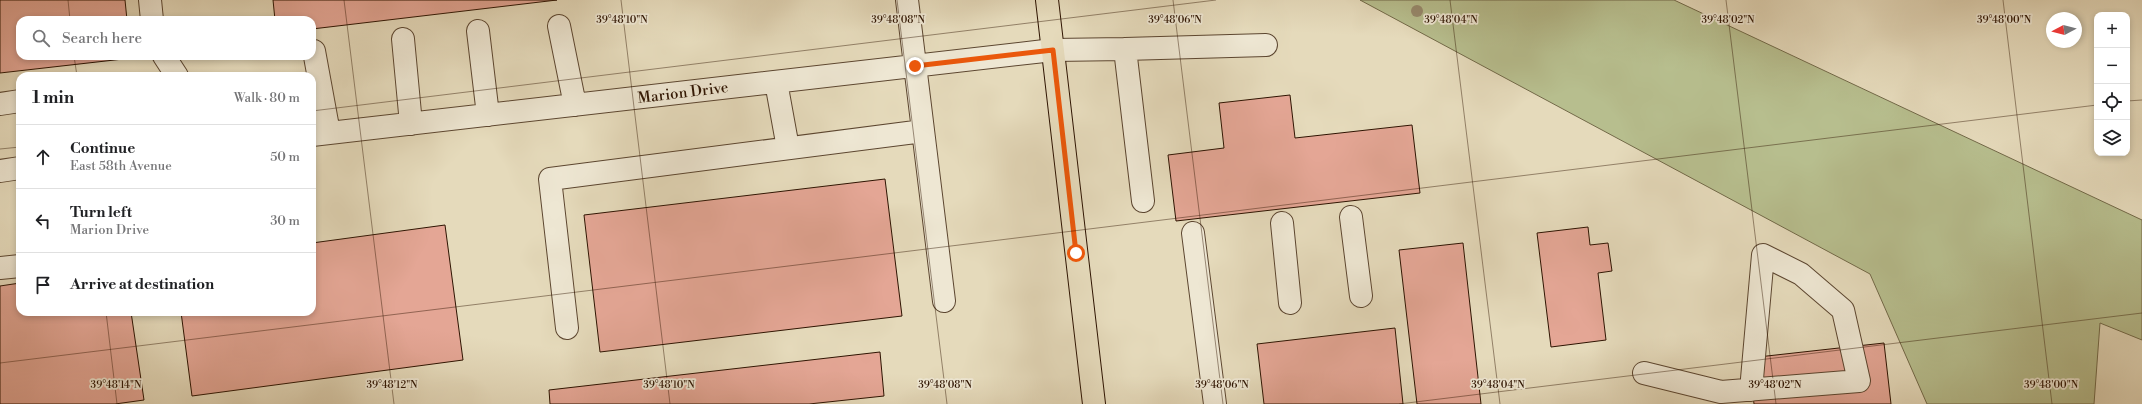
<!DOCTYPE html>
<html lang="en">
<head>
<meta charset="utf-8">
<style>
	:root { --surface:#fff; --page:#f6f6f6; --text:#202124; --muted:#757577; --line:#e0e0e0 }
	body { margin:0; font-family:"Libre Bodoni",serif; background:var(--page); color:var(--text) }
	.controls { position:absolute; right:12px; top:12px; display:grid; overflow:hidden; border-radius:8px; box-shadow:0 2px 6px #0003 }
	.controls button { width:36px; height:36px; display:grid; place-items:center; padding:0; border:0; border-bottom:1px solid var(--line); background:var(--surface); color:var(--text); font:20px sans-serif }
	.compass { position:absolute; left:2046px; top:12px; width:36px; height:36px; border-radius:50%; background:var(--surface); box-shadow:0 2px 6px #0003; rotate:263deg }
	.stop { position:absolute; width:12px; height:12px; margin:-9px; border:3px solid #ea580c; border-radius:50%; background:#fff }
	.stop.end { background:#ea580c; border-color:#fff; box-shadow:0 1px 4px #0008 }
	.list { margin:0; padding:0; list-style:none }
	h2 { display:flex; justify-content:space-between; align-items:center; height:52px; margin:0; padding:0 16px; font-size:17px }
	h2 small { font-size:13px; font-weight:400; color:var(--muted) }
	.list li { display:grid; grid-template-columns:26px 1fr auto; gap:12px; align-items:center; box-sizing:border-box; height:64px; padding:0 16px; border-top:1px solid var(--line) }
	.list b { display:block; font-size:15px; white-space:nowrap }
	.list p { margin:0; font-size:13px; white-space:nowrap; color:var(--muted) }
	.list em { font-size:13px; font-style:normal; color:var(--muted) }
	.icon { flex:none; width:22px; height:22px; fill:none; stroke:currentColor; stroke-width:2; stroke-linecap:round; stroke-linejoin:round }
	.map { position:relative; flex:none; width:2142px; height:404px; overflow:hidden }
	.search { position:absolute; background:var(--surface); box-shadow:0 2px 6px #0003; left:16px; top:16px; width:300px; height:44px; display:flex; align-items:center; gap:10px; box-sizing:border-box; padding:0 14px; border-radius:12px; color:var(--muted); font-size:15px }
	.panel { position:absolute; background:var(--surface); box-shadow:0 2px 6px #0003; left:16px; top:72px; width:300px; height:244px; border-radius:12px }
	.map>svg:first-child { display:block }
	.green { fill:#b7be8e; stroke:#726948 }
	.building { fill:#e4a695; stroke:#2e1402 }
	.lines { fill:none; stroke-linecap:round; stroke-linejoin:round }
	.minor-casing { stroke:#5c4630; stroke-width:24 }
	.major-casing { stroke:#2e1402; stroke-width:24 }
	.minor { stroke:#eee7d3; stroke-width:22 }
	.major { stroke:#e5dabb; stroke-width:22 }
	.tree { fill:#97896c }
	.route { stroke:#ea580c; stroke-width:5 }
	.ticks { fill:none; stroke:#2e1402; stroke-width:1; stroke-opacity:0.45 }
	.labels { text-anchor:middle; dominant-baseline:central; stroke-width:3.5; stroke-linejoin:round; paint-order:stroke }
	.street-label { font-size:15px; fill:#2e1402; stroke:#eee7d3 }
	.ticks-label { font-size:10px; text-anchor:middle; fill:#2e1402; stroke:#eee7d3; stroke-width:3.5; stroke-linejoin:round; paint-order:stroke }
</style>
</head>
<body>
<div class="map">
<svg width="2142" height="404" viewBox="0 0 2142 404">
	<rect width="100%" height="100%" fill="#e5dabb"/>
	<filter id="stains"><feTurbulence type="fractalNoise" baseFrequency=".005" numOctaves="4"/><feColorMatrix values="0 0 0 0 .2 0 0 0 0 .09 0 0 0 0 .02 0 0 0 .5 -.17"/></filter>
	<radialGradient id="worn" r=".72"><stop offset=".6" stop-color="#630" stop-opacity="0"/><stop offset="1" stop-color="#630" stop-opacity=".3"/></radialGradient>
	<!-- green -->
	<path class="green" d="M1360,0H1674L2142,220V340L2100,323L2094,404H1927L1870,274Z"/>
	<!-- building -->
	<path class="building" d="M0,0H125L127,20H20V56H132V58L0,73Z
		M273,0H557L312,29V20H275Z
		M1290,95L1295,138L1412,125L1420,193L1176,221L1168,155L1224,148L1219,103Z
		M885,179L902,316L600,352L584,215Z
		M445,225L463,360L192,396L181,312H312V243Z
		M1588,227L1590,245L1608,243L1612,271L1598,273L1606,340L1551,347L1537,233Z
		M1463,243L1481,404H1417L1399,250Z
		M20,283V312H131L144,400L115,404H0V286Z
		M1395,328L1403,404H1264L1257,344Z
		M1884,343L1891,404H1754L1749,358Z
		M880,352L884,396L809,404H550L549,390Z"/>
	<g class="lines">
		<defs>
			<path id="minor" d="M150,0L152,20
				M907,0L944,301
				M559,26L575,105
				M478,31L488,115
				M403,39L411,124
				M1125,49L1266,45
				M314,51L329,133
				M164,56L177,76
				M776,82L788,148
				M0,104L20,101
				M312,135L1053,50L1125,49L1143,201
				M0,171L20,168
				M1351,217L1361,296
				M1282,223L1290,303
				M1193,233L1215,404
				M0,268L20,266
				M567,328L550,179L923,131
				M1644,373L1721,392L1859,381L1843,310L1801,274L1763,255L1751,390"/>
			<path id="major" d="M1047,0L1094,404"/>
		</defs>
		<!-- minor casing -->
		<use href="#minor" class="minor-casing"/>
		<!-- major casing -->
		<use href="#major" class="major-casing"/>
		<!-- minor -->
		<use href="#minor" class="minor"/>
		<!-- major -->
		<use href="#major" class="major"/>
	</g>
	<!-- trees -->
	<circle class="tree" cx="1417" cy="11" r="6"/>
	<g class="lines">
		<!-- route -->
		<path class="route" d="M915,66L1053,50L1076,253"/>
	</g>
	<!-- ticks -->
	<path class="ticks" d="M68,0L70,20M344,0L394,404M621,0L670,404M897,0L947,404M1173,0L1223,404M1450,0L1500,404M1726,0L1776,404M2003,0L2052,404M74,56L77,76M2127,101L2142,100M312,111L1216,0M0,149L20,147M106,312L117,404M0,363L2097,105M1399,404L2142,313"/>
	<g class="labels">
		<!-- street labels -->
		<g class="street-label">
			<text transform="translate(683 93) rotate(-7)">Marion Drive</text>
		</g>
	</g>
	<g class="ticks-label">
		<text x="622" y="23">39°48'10"N</text>
		<text x="898" y="23">39°48'08"N</text>
		<text x="1175" y="23">39°48'06"N</text>
		<text x="1451" y="23">39°48'04"N</text>
		<text x="1728" y="23">39°48'02"N</text>
		<text x="2004" y="23">39°48'00"N</text>
		<text x="116" y="388">39°48'14"N</text>
		<text x="392" y="388">39°48'12"N</text>
		<text x="669" y="388">39°48'10"N</text>
		<text x="945" y="388">39°48'08"N</text>
		<text x="1222" y="388">39°48'06"N</text>
		<text x="1498" y="388">39°48'04"N</text>
		<text x="1775" y="388">39°48'02"N</text>
		<text x="2051" y="388">39°48'00"N</text>
	</g>
	<rect width="100%" height="100%" filter="url(#stains)"/>
	<rect width="100%" height="100%" fill="url(#worn)"/>
</svg>
<div class="controls">
<button>+</button>
<button>−</button>
<button><svg class="icon" aria-label="locate" viewBox="0 0 24 24"><circle cx="12" cy="12" r="6"/><path d="M12 2v4M12 18v4M2 12h4M18 12h4"/></svg></button>
<button><svg class="icon" aria-label="layers" viewBox="0 0 24 24"><path d="M12 4l9 5-9 5-9-5zM3 14l9 5 9-5"/></svg></button>
</div>
<svg class="compass" viewBox="-18 -18 36 36"><path d="M0-13l5 13h-10z" fill="#e53935"/><path d="M0 13l5-13h-10z" fill="#757577"/></svg>
<div class="stop" style="left:1076px;top:253px"></div>
<div class="stop end" style="left:915px;top:66px"></div>
<div class="search"><svg class="icon" aria-label="search" viewBox="0 0 24 24"><circle cx="10" cy="10" r="6"/><path d="M15 15l6 6"/></svg>Search here</div>
<section class="panel">
<h2>1 min<small>Walk · 80 m</small></h2>
<ul class="list">
<li><svg class="icon" aria-label="ahead" viewBox="0 0 24 24"><path d="M12 20V5M6 11l6-6 6 6"/></svg><div><b>Continue</b><p>East 58th Avenue</p></div><em>50 m</em></li>
<li><svg class="icon" aria-label="left" viewBox="0 0 24 24"><path d="M17 20v-9H6M10 6l-5 5 5 5"/></svg><div><b>Turn left</b><p>Marion Drive</p></div><em>30 m</em></li>
<li><svg class="icon" aria-label="arrive" viewBox="0 0 24 24"><path d="M6 21V4h12l-3 4 3 4H6"/></svg><div><b>Arrive at destination</b></div></li>
</ul>
</section>
</div>
</body>
</html>
